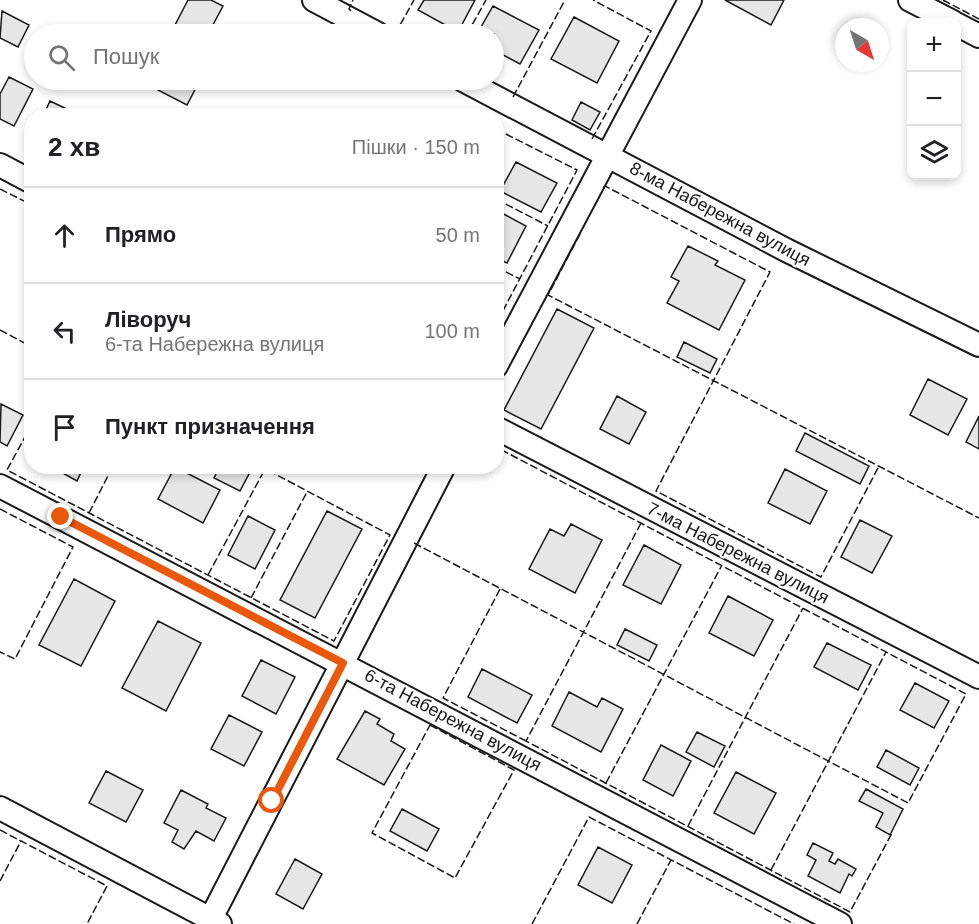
<!DOCTYPE html>
<html lang="uk">
<head>
<meta charset="utf-8">
<style>
	:root { --surface:#fff; --page:#f6f6f6; --text:#202124; --muted:#757577; --line:#e0e0e0 }
	body { margin:0; font-family:Arial,sans-serif; background:var(--page); color:var(--text) }
	.controls { position:absolute; right:18px; top:18px; display:grid; overflow:hidden; border-radius:12px; box-shadow:0 3px 9px #0003 }
	.controls button { width:54px; height:54px; display:grid; place-items:center; padding:0; border:0; border-bottom:2px solid var(--line); background:var(--surface); color:var(--text); font:30px sans-serif }
	.compass { position:absolute; left:835px; top:18px; width:54px; height:54px; border-radius:50%; background:var(--surface); box-shadow:0 3px 9px #0003; rotate:141deg }
	.stop { position:absolute; width:18px; height:18px; margin:-14px; border:4px solid #ea580c; border-radius:50%; background:#fff }
	.stop.end { background:#ea580c; border-color:#fff; box-shadow:0 2px 6px #0008 }
	.list { margin:0; padding:0; list-style:none }
	h2 { display:flex; justify-content:space-between; align-items:center; height:78px; margin:0; padding:0 24px; font-size:26px }
	h2 small { font-size:20px; font-weight:400; color:var(--muted) }
	.list li { display:grid; grid-template-columns:39px 1fr auto; gap:18px; align-items:center; box-sizing:border-box; height:96px; padding:0 24px; border-top:2px solid var(--line) }
	.list b { display:block; font-size:22px; white-space:nowrap }
	.list p { margin:0; font-size:20px; white-space:nowrap; color:var(--muted) }
	.list em { font-size:20px; font-style:normal; color:var(--muted) }
	.icon { flex:none; width:33px; height:33px; fill:none; stroke:currentColor; stroke-width:2; stroke-linecap:round; stroke-linejoin:round }
	.map { position:relative; flex:none; width:979px; height:924px; overflow:hidden }
	.search { position:absolute; background:var(--surface); box-shadow:0 3px 9px #0003; left:24px; top:24px; width:480px; height:66px; display:flex; align-items:center; gap:15px; box-sizing:border-box; padding:0 21px; border-radius:33px; color:var(--muted); font-size:22px }
	.panel { position:absolute; background:var(--surface); box-shadow:0 3px 9px #0003; left:24px; top:108px; width:480px; height:366px; border-radius:24px }
	.map>svg:first-child { display:block }
	.building { fill:#e6e6e6; stroke:#1a1a1a; stroke-width:1.5 }
	.lines { fill:none; stroke-linecap:round; stroke-linejoin:round }
	.minor-casing { stroke:#1a1a1a; stroke-width:26 }
	.minor { stroke:#fff; stroke-width:22 }
	.fence { stroke:#1a1a1a; stroke-width:1.5; stroke-dasharray:8 3; stroke-linecap:butt }
	.route { stroke:#ea580c; stroke-width:8 }
	.labels { text-anchor:middle; dominant-baseline:central; stroke-width:4.5; stroke-linejoin:round; paint-order:stroke }
	.street-label { font-size:18px; fill:#1a1a1a; stroke:#fff }
</style>
</head>
<body>
<div class="map">
<svg width="979" height="924" viewBox="0 0 979 924">
	<rect width="100%" height="100%" fill="#fff"/>
	<!-- building -->
	<path class="building" d="M188,0H211L223,6L208,34H188L174,27Z
		M424,0H475L458,32L418,10Z
		M725,0H784L771,25Z
		M493,6L539,30L520,64L494,50V34H477Z
		M2,11L29,25L18,47L0,38Z
		M574,17L619,41L597,83L551,59Z
		M9,77L33,89L14,126L0,119V94Z
		M158,80H200L187,105L154,88Z
		M50,101L75,113L74,116H43Z
		M581,102L600,112L590,130L572,120Z
		M516,162L557,183L541,212L500,191Z
		M496,210L526,226L507,263L496,258Z
		M688,246L718,261L715,265L745,280L719,330L667,303L679,281L671,277Z
		M557,309L594,328L541,429L504,410Z
		M684,342L717,359L710,373L677,357Z
		M928,379L967,399L948,435L910,415Z
		M617,396L646,412L629,444L600,429Z
		M1,404L23,415L7,446L0,442Z
		M979,416V449L966,442Z
		M805,433L869,466L860,484L796,451Z
		M50,466H84L77,481Z
		M220,466H240L250,472L240,491L214,478Z
		M175,467L220,490L203,523L158,499Z
		M785,469L827,491L810,524L768,503Z
		M327,511L362,529L315,618L280,600Z
		M248,516L275,530L255,569L228,555Z
		M860,520L892,536L872,573L841,557Z
		M571,524L602,540L575,593L529,569L550,529L564,536Z
		M644,545L681,565L661,604L623,585Z
		M74,579L115,601L81,666L39,645Z
		M728,596L773,620L754,656L709,633Z
		M158,621L201,643L166,711L122,688Z
		M625,629L657,645L649,661L617,645Z
		M827,643L871,665L858,690L814,667Z
		M261,660L295,677L276,714L242,696Z
		M482,669L532,695L517,723L468,697Z
		M915,683L949,701L934,728L900,710Z
		M569,692L597,707L602,698L623,709L601,752L552,726Z
		M365,711L380,719L377,724L394,734L391,741L405,749L384,785L337,759Z
		M229,715L262,732L244,766L211,749Z
		M697,732L725,746L714,767L686,752Z
		M661,745L691,761L673,796L643,780Z
		M886,750L919,768L910,785L877,767Z
		M106,771L143,790L126,822L89,803Z
		M736,772L776,793L754,834L714,813Z
		M866,789L903,809L890,835L876,827L883,813L859,801Z
		M181,790L208,804L206,808L226,818L214,841L196,831L184,849L172,842L178,830L164,823Z
		M402,809L439,829L427,851L390,831Z
		M813,843L833,853L829,861L835,864L838,859L856,869L852,876L849,874L840,893L808,876L816,860L807,855Z
		M598,847L632,865L612,903L578,885Z
		M295,859L322,874L303,909L276,894Z"/>
	<g class="lines">
		<defs>
			<path id="minor" d="M314,0L378,34
				M910,0L953,22
				M956,24L979,36
				M463,80L786,250L979,345
				M0,165L32,182
				M496,366L690,0
				M496,428L979,677
				M0,486L840,924
				M0,808L220,924
				M208,924L444,466"/>
		</defs>
		<!-- minor casing -->
		<use href="#minor" class="minor-casing"/>
		<!-- minor -->
		<use href="#minor" class="minor"/>
		<!-- fence -->
		<path class="fence" d="M943,0L979,19
			M351,11L349,9L353,0
			M385,29L396,34
			M395,34L414,0
			M467,34L486,0
			M513,97L565,0
			M496,129L577,170L496,324
			M592,139L651,31L593,0
			M603,188L605,186L770,272L656,491L821,577L879,466
			M0,189L32,205
			M496,199L548,226
			M580,234L548,295L979,518
			M496,267L520,279
			M0,330L32,347
			M32,424L7,470L334,641L390,535L260,466
			M0,509L73,547L15,659L0,652
			M89,513L113,466
			M641,523L526,741L850,912L892,833
			M414,543L908,803L966,694L496,447
			M208,575L265,469
			M500,589L443,698L526,741
			M251,598L307,492
			M430,725L514,770L455,878L372,833Z
			M606,783L722,565
			M688,826L803,608
			M0,830L107,886L87,924
			M771,870L886,652
			M0,881L21,841
			M532,924L589,817L794,924
			M637,924L671,860"/>
	</g>
	<g class="lines">
		<!-- route -->
		<path class="route" d="M61,517L343,663L272,801"/>
	</g>
	<g class="labels">
		<!-- street labels -->
		<g class="street-label">
			<text transform="translate(720 214) rotate(28)">8-ма Набережна вулиця</text>
			<text transform="translate(738 553) rotate(27)">7-ма Набережна вулиця</text>
			<text transform="translate(453 720) rotate(28)">6-та Набережна вулиця</text>
		</g>
	</g>
</svg>
<div class="controls">
<button>+</button>
<button>−</button>
<button><svg class="icon" aria-label="layers" viewBox="0 0 24 24"><path d="M12 4l9 5-9 5-9-5zM3 14l9 5 9-5"/></svg></button>
</div>
<svg class="compass" viewBox="-18 -18 36 36"><path d="M0-13l5 13h-10z" fill="#e53935"/><path d="M0 13l5-13h-10z" fill="#757577"/></svg>
<div class="stop" style="left:272px;top:801px"></div>
<div class="stop end" style="left:61px;top:517px"></div>
<div class="search"><svg class="icon" aria-label="search" viewBox="0 0 24 24"><circle cx="10" cy="10" r="6"/><path d="M15 15l6 6"/></svg>Пошук</div>
<section class="panel">
<h2>2 хв<small>Пішки · 150 m</small></h2>
<ul class="list">
<li><svg class="icon" aria-label="ahead" viewBox="0 0 24 24"><path d="M12 20V5M6 11l6-6 6 6"/></svg><div><b>Прямо</b></div><em>50 m</em></li>
<li><svg class="icon" aria-label="left" viewBox="0 0 24 24"><path d="M17 20v-9H6M10 6l-5 5 5 5"/></svg><div><b>Ліворуч</b><p>6-та Набережна вулиця</p></div><em>100 m</em></li>
<li><svg class="icon" aria-label="arrive" viewBox="0 0 24 24"><path d="M6 21V4h12l-3 4 3 4H6"/></svg><div><b>Пункт призначення</b></div></li>
</ul>
</section>
</div>
</body>
</html>
